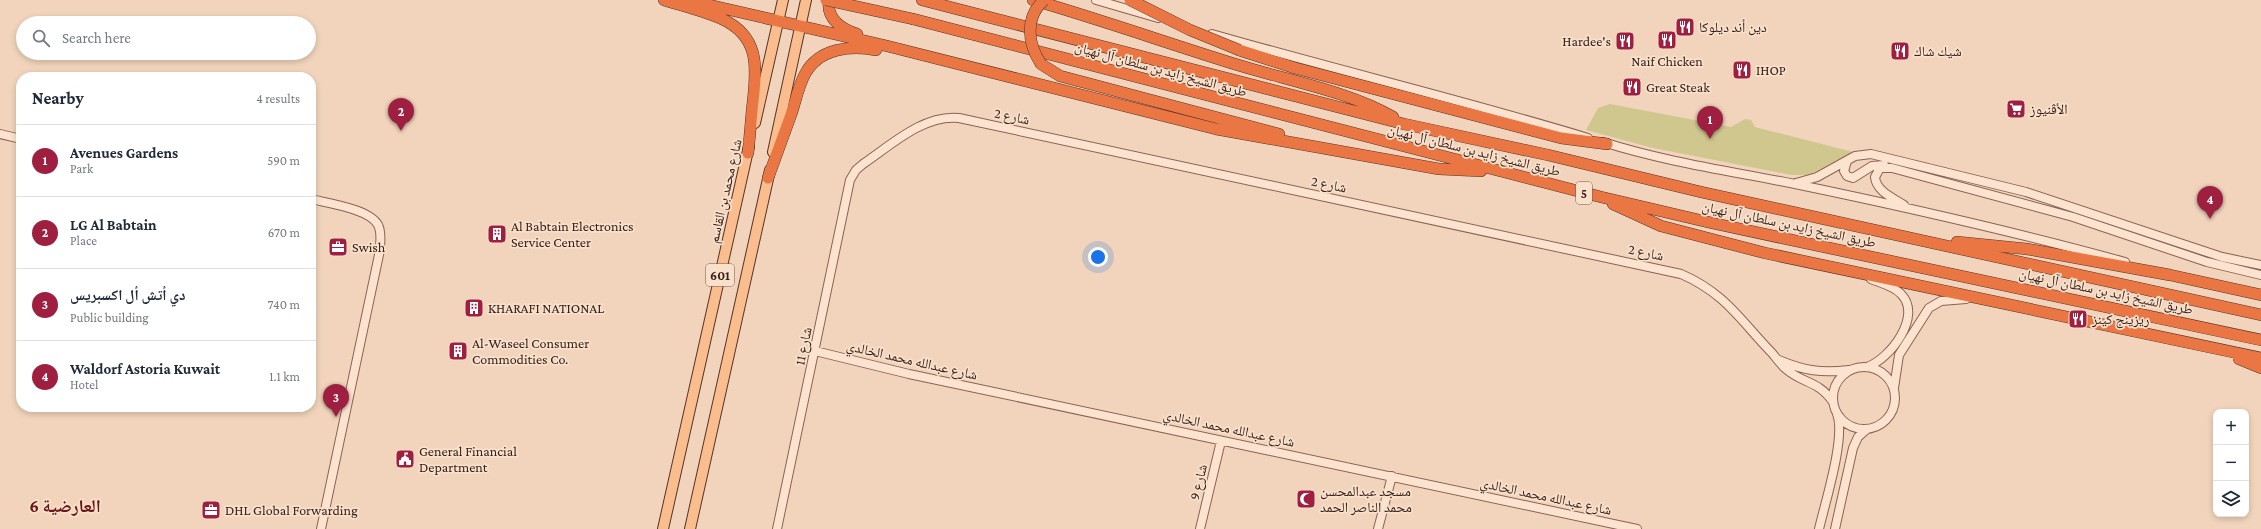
<!DOCTYPE html>
<html lang="en">
<head>
<meta charset="utf-8">
<style>
	:root { --surface:#fff; --page:#f6f6f7; --text:#1f2937; --muted:#747a83; --line:#e0e1e3; --accent:#9e1f3f }
	body { margin:0; font-family:"Crimson Pro","Noto Naskh Arabic",serif; background:var(--page); color:var(--text) }
	.controls { position:absolute; right:12px; bottom:12px; display:grid; overflow:hidden; border-radius:8px; box-shadow:0 2px 6px #0003 }
	.controls button { width:36px; height:36px; display:grid; place-items:center; padding:0; border:0; border-bottom:1px solid var(--line); background:var(--surface); color:var(--text); font:20px sans-serif }
	.you { position:absolute; left:1098px; top:257px; width:14px; height:14px; margin:-10px; border:3px solid #fff; border-radius:50%; background:#1a73e8; box-shadow:0 0 0 6px #1a73e833 }
	.badge { display:grid; place-items:center; width:26px; height:26px; border-radius:50%; background:var(--accent); color:#fff; font-size:13px; font-weight:700 }
	.pin { position:absolute; translate:-50% -33px; filter:drop-shadow(0 1px 2px #0008) }
	.pin::after { content:''; position:absolute; top:21px; width:14px; height:12px; background:inherit; clip-path:polygon(0 0,100% 0,50% 100%) }
	.list { margin:0; padding:0; list-style:none }
	h2 { display:flex; justify-content:space-between; align-items:center; height:52px; margin:0; padding:0 16px; font-size:17px }
	h2 small { font-size:13px; font-weight:400; color:var(--muted) }
	.list li { display:grid; grid-template-columns:26px 1fr auto; gap:12px; align-items:center; box-sizing:border-box; height:72px; padding:0 16px; border-top:1px solid var(--line) }
	.list b { display:block; font-size:15px; white-space:nowrap }
	.list p { margin:0; font-size:13px; white-space:nowrap; color:var(--muted) }
	.list em { font-size:13px; font-style:normal; color:var(--muted) }
	.icon { flex:none; width:22px; height:22px; fill:none; stroke:currentColor; stroke-width:2; stroke-linecap:round; stroke-linejoin:round }
	.map { position:relative; flex:none; width:2261px; height:529px; overflow:hidden }
	.search { position:absolute; background:var(--surface); box-shadow:0 2px 6px #0003; left:16px; top:16px; width:300px; height:44px; display:flex; align-items:center; gap:10px; box-sizing:border-box; padding:0 14px; border-radius:22px; color:var(--muted); font-size:15px }
	.panel { position:absolute; background:var(--surface); box-shadow:0 2px 6px #0003; left:16px; top:72px; width:300px; height:340px; border-radius:16px }
	.map>svg:first-child { display:block }
	.green { fill:#d0c78f }
	.lines { fill:none; stroke-linecap:round; stroke-linejoin:round }
	.tertiary-casing { stroke:#8a6354; stroke-width:10 }
	.primary-casing { stroke:#573329; stroke-width:12 }
	.motorway-casing { stroke:#573329; stroke-width:12 }
	.tertiary { stroke:#fce3cf; stroke-width:8 }
	.primary { stroke:#f9bd8e; stroke-width:10 }
	.motorway { stroke:#ea7743; stroke-width:11 }
	.motorway-bridge-casing { stroke:#573329; stroke-width:12; stroke-linecap:butt }
	.motorway-bridge { stroke:#ea7743; stroke-width:11 }
	.labels { text-anchor:middle; dominant-baseline:central; stroke-width:3.5; stroke-linejoin:round; paint-order:stroke }
	.shield { fill:#f8e0cb; stroke:#725a4f; stroke-width:1 }
	.shield-label { font-size:13px; font-weight:bold; fill:#38211a }
	.poi-label { font-size:14px; fill:#38211a; stroke:#f8e0cb; text-anchor:start }
	.street-label { font-size:14px; fill:#38211a; stroke:#f8e0cb }
	.district-label { font-size:18px; font-weight:bold; fill:#681619; stroke:#f8e0cb }
</style>
</head>
<body>
<div class="map">
<svg width="2261" height="529" viewBox="0 0 2261 529">
	<rect width="100%" height="100%" fill="#f1d4bb"/>
	<!-- green -->
	<path class="green" d="M1610,104L1731,127L1745,119L1751,120L1755,127L1853,152L1809,175H1792L1653,148L1586,130L1598,108Z"/>
	<g class="lines">
		<defs>
			<path id="tertiary" d="M1096,0L1158,18
				M1212,34C1337,70 1463,100 1588,138
				M0,134L21,139
				M1603,142C1666,162 1730,171 1795,184C1906,207 2016,232 2125,262
				M1847,161L1844,171L1847,176L1853,178L1872,166L1884,165
				M1796,183L1817,177L1855,156L1871,154L2026,192L2222,257L2261,265
				M311,199C327,203 370,209 378,225C382,232 380,242 380,250L321,529
				M1904,205C1893,198 1876,191 1875,177L1880,168H1892L2073,217L2207,262L2261,275
				M815,351L909,374L1637,529
				M1779,360C1805,371 1821,373 1849,370
				M1867,367C1890,359 1923,316 1901,294C1894,286 1880,283 1871,279
				M1833 398a31 31 0 1 1 62 0a31 31 0 1 1-62 0Z
				M1894,388L1899,355L1929,308L1941,301L1966,299
				M777,529L850,180L856,170L863,164C891,145 924,114 959,118L1681,274C1725,293 1740,320 1772,353C1777,359 1781,365 1786,369C1803,384 1818,380 1833,402
				M1200,529L1221,441
				M1378,529L1392,476
				M1819,529C1825,503 1846,437 1837,414
				M1835,529L1853,448L1858,437L1867,429"/>
			<path id="primary" d="M755,123L783,0
				M773,152L806,0
				M663,529L749,146
				M690,529L770,170"/>
			<path id="motorway" d="M664,0C683,6 704,11 722,19C759,36 757,66 753,101C751,118 750,136 748,153
				M687,0L887,46L1216,129L1439,169L1481,171
				M829,0C826,19 842,29 857,34
				M922,0L1404,124L1548,155L1701,192L2261,315
				M1033,0C1102,20 1170,44 1238,65C1286,80 1351,92 1393,117
				M913,19L1601,197L1712,223L2261,340
				M1239,50L1295,68L1561,138L1607,144
				M1041,64L1060,76L1279,134
				M768,178C776,156 784,134 792,112C796,99 799,85 805,74C819,48 851,45 876,50
				M1613,204L1661,226L1765,253L2261,358
				M1957,242L2027,249L2170,275L2261,295
				M2239,359L2261,368"/>
		</defs>
		<!-- tertiary casing -->
		<use href="#tertiary" class="tertiary-casing"/>
		<!-- primary casing -->
		<use href="#primary" class="primary-casing"/>
		<!-- motorway casing -->
		<use href="#motorway" class="motorway-casing"/>
		<!-- tertiary -->
		<use href="#tertiary" class="tertiary"/>
		<!-- primary -->
		<use href="#primary" class="primary"/>
		<!-- motorway -->
		<use href="#motorway" class="motorway"/>
		<defs>
			<path id="motorway-bridge" d="M826,0L913,19
				M1130,0L1190,30L1239,50
				M1041,64C1028,44 1024,18 1044,0"/>
		</defs>
		<!-- motorway-bridge casing -->
		<use href="#motorway-bridge" class="motorway-bridge-casing"/>
		<!-- motorway-bridge -->
		<use href="#motorway-bridge" class="motorway-bridge"/>
	</g>
	<!-- icons -->
	<defs>
		<symbol id="restaurant-square" viewBox="-11 -11 22 22"><rect x="-9" y="-9" width="18" height="18" rx="4" fill="#9e1f3f" stroke="#f8e0cb"/><path d="M-5-6h1v4h1v-4h1v4h1v-4h1v5L-1.5 .5V6h-2V.5L-5-1ZM5-6V6H3V1.5H1.5Q1.5-4 5-6Z" fill="#fff"/></symbol>
		<symbol id="supermarket-square" viewBox="-11 -11 22 22"><rect x="-9" y="-9" width="18" height="18" rx="4" fill="#9e1f3f" stroke="#f8e0cb"/><path d="M-6-5.5h2.5l.6 2H6L4.5 2H-2.5L-4.4-4H-6ZM-1.5 3.2a1.3 1.3 0 1 0 .1 0ZM3 3.2a1.3 1.3 0 1 0 .1 0Z" fill="#fff"/></symbol>
		<symbol id="building-square" viewBox="-11 -11 22 22"><rect x="-9" y="-9" width="18" height="18" rx="4" fill="#9e1f3f" stroke="#f8e0cb"/><path d="M-4-6H4V6H1V3H-1V6H-4ZM-2.5-4.3h1.7v1.8h-1.7ZM.8-4.3h1.7v1.8H.8ZM-2.5-1h1.7V.8h-1.7ZM.8-1h1.7V.8H.8Z" fill="#fff"/></symbol>
		<symbol id="office-square" viewBox="-11 -11 22 22"><rect x="-9" y="-9" width="18" height="18" rx="4" fill="#9e1f3f" stroke="#f8e0cb"/><path d="M-6-3h4V-5.5h4V-3h4V5H-6ZM-1-4.5V-3h2v-1.5ZM-6 0V1H6V0Z" fill="#fff"/></symbol>
		<symbol id="civic-square" viewBox="-11 -11 22 22"><rect x="-9" y="-9" width="18" height="18" rx="4" fill="#9e1f3f" stroke="#f8e0cb"/><path d="M-.6-6.5H3V-4.5H.6V-3L4-1V1h2V6H-6V1h2V-1L-.6-3ZM-1.2 2.5V6h2.4V2.5Z" fill="#fff"/></symbol>
		<symbol id="mosque-square" viewBox="-11 -11 22 22"><rect x="-9" y="-9" width="18" height="18" rx="4" fill="#9e1f3f" stroke="#f8e0cb"/><path d="M3.5-4.9A6 6 0 1 0 3.5 4.9A5 5 0 1 1 3.5-4.9Z" fill="#fff"/></symbol>
	</defs>
	<g fill-rule="evenodd">
		<use href="#restaurant-square" x="1674" y="16" width="22" height="22"/>
		<use href="#restaurant-square" x="1656" y="29" width="22" height="22"/>
		<use href="#restaurant-square" x="1614" y="30" width="22" height="22"/>
		<use href="#restaurant-square" x="1889" y="40" width="22" height="22"/>
		<use href="#restaurant-square" x="1731" y="59" width="22" height="22"/>
		<use href="#restaurant-square" x="1621" y="76" width="22" height="22"/>
		<use href="#supermarket-square" x="2005" y="98" width="22" height="22"/>
		<use href="#building-square" x="486" y="223" width="22" height="22"/>
		<use href="#office-square" x="327" y="236" width="22" height="22"/>
		<use href="#building-square" x="463" y="297" width="22" height="22"/>
		<use href="#restaurant-square" x="2067" y="308" width="22" height="22"/>
		<use href="#building-square" x="447" y="340" width="22" height="22"/>
		<use href="#civic-square" x="394" y="448" width="22" height="22"/>
		<use href="#mosque-square" x="1295" y="488" width="22" height="22"/>
		<use href="#office-square" x="200" y="499" width="22" height="22"/>
	</g>
	<g class="labels">
		<!-- shield labels -->
		<g class="shield">
			<rect x="1576" y="182" width="16" height="22" rx="3"/>
			<rect x="706" y="264" width="28" height="22" rx="3"/>
		</g>
		<g class="shield-label">
			<text x="1584" y="193">5</text>
			<text x="720" y="275">601</text>
		</g>
		<!-- poi labels -->
		<g class="poi-label">
			<text x="1699" y="27">دين أند ديلوكا</text>
			<text x="1611" y="41" text-anchor="end">Hardee's</text>
			<text x="1914" y="51">شيك شاك</text>
			<text x="1667" y="61" text-anchor="middle">Naif Chicken</text>
			<text x="1756" y="70">IHOP</text>
			<text x="1646" y="87">Great Steak</text>
			<text x="2030" y="109">الأڤنيوز</text>
			<text x="511" y="226">Al Babtain Electronics<tspan x="511" dy="16">Service Center</tspan></text>
			<text x="352" y="247">Swish</text>
			<text x="488" y="308">KHARAFI NATIONAL</text>
			<text x="2092" y="319">ريزينج كينز</text>
			<text x="472" y="343">Al-Waseel Consumer<tspan x="472" dy="16">Commodities Co.</tspan></text>
			<text x="419" y="451">General Financial<tspan x="419" dy="16">Department</tspan></text>
			<text x="1320" y="491">مسجد عبدالمحسن<tspan x="1320" dy="16">محمد الناصر الحمد</tspan></text>
			<text x="225" y="510">DHL Global Forwarding</text>
		</g>
		<!-- street labels -->
		<g class="street-label">
			<text transform="translate(1161 69) rotate(15)">طريق الشيخ زايد بن سلطان آل نهيان</text>
			<text transform="translate(1012 116) rotate(12)">شارع 2</text>
			<text transform="translate(1474 150) rotate(14)">طريق الشيخ زايد بن سلطان آل نهيان</text>
			<text transform="translate(1329 184) rotate(12)">شارع 2</text>
			<text transform="translate(725 191) rotate(-77)">شارع محمد بن القاسم</text>
			<text transform="translate(1789 224) rotate(12)">طريق الشيخ زايد بن سلطان آل نهيان</text>
			<text transform="translate(1646 252) rotate(12)">شارع 2</text>
			<text transform="translate(2106 291) rotate(12)">طريق الشيخ زايد بن سلطان آل نهيان</text>
			<text transform="translate(803 346) rotate(-78)">شارع 11</text>
			<text transform="translate(912 360) rotate(13)">شارع عبدالله محمد الخالدي</text>
			<text transform="translate(1229 428) rotate(12)">شارع عبدالله محمد الخالدي</text>
			<text transform="translate(1198 482) rotate(-76)">شارع 9</text>
			<text transform="translate(1546 496) rotate(12)">شارع عبدالله محمد الخالدي</text>
		</g>
		<!-- district labels -->
		<g class="district-label">
			<text x="65" y="506">العارضية 6</text>
		</g>
	</g>
</svg>
<div class="controls">
<button>+</button>
<button>−</button>
<button><svg class="icon" aria-label="layers" viewBox="0 0 24 24"><path d="M12 4l9 5-9 5-9-5zM3 14l9 5 9-5"/></svg></button>
</div>
<div class="you"></div>
<div class="pin badge" style="left:1710px;top:139px">1</div>
<div class="pin badge" style="left:401px;top:131px">2</div>
<div class="pin badge" style="left:336px;top:417px">3</div>
<div class="pin badge" style="left:2210px;top:219px">4</div>
<div class="search"><svg class="icon" aria-label="search" viewBox="0 0 24 24"><circle cx="10" cy="10" r="6"/><path d="M15 15l6 6"/></svg>Search here</div>
<section class="panel">
<h2>Nearby<small>4 results</small></h2>
<ul class="list">
<li><span class="badge">1</span><div><b>Avenues Gardens</b><p>Park</p></div><em>590 m</em></li>
<li><span class="badge">2</span><div><b>LG Al Babtain</b><p>Place</p></div><em>670 m</em></li>
<li><span class="badge">3</span><div><b>دي أتش أل اكسبريس</b><p>Public building</p></div><em>740 m</em></li>
<li><span class="badge">4</span><div><b>Waldorf Astoria Kuwait</b><p>Hotel</p></div><em>1.1 km</em></li>
</ul>
</section>
</div>
</body>
</html>
